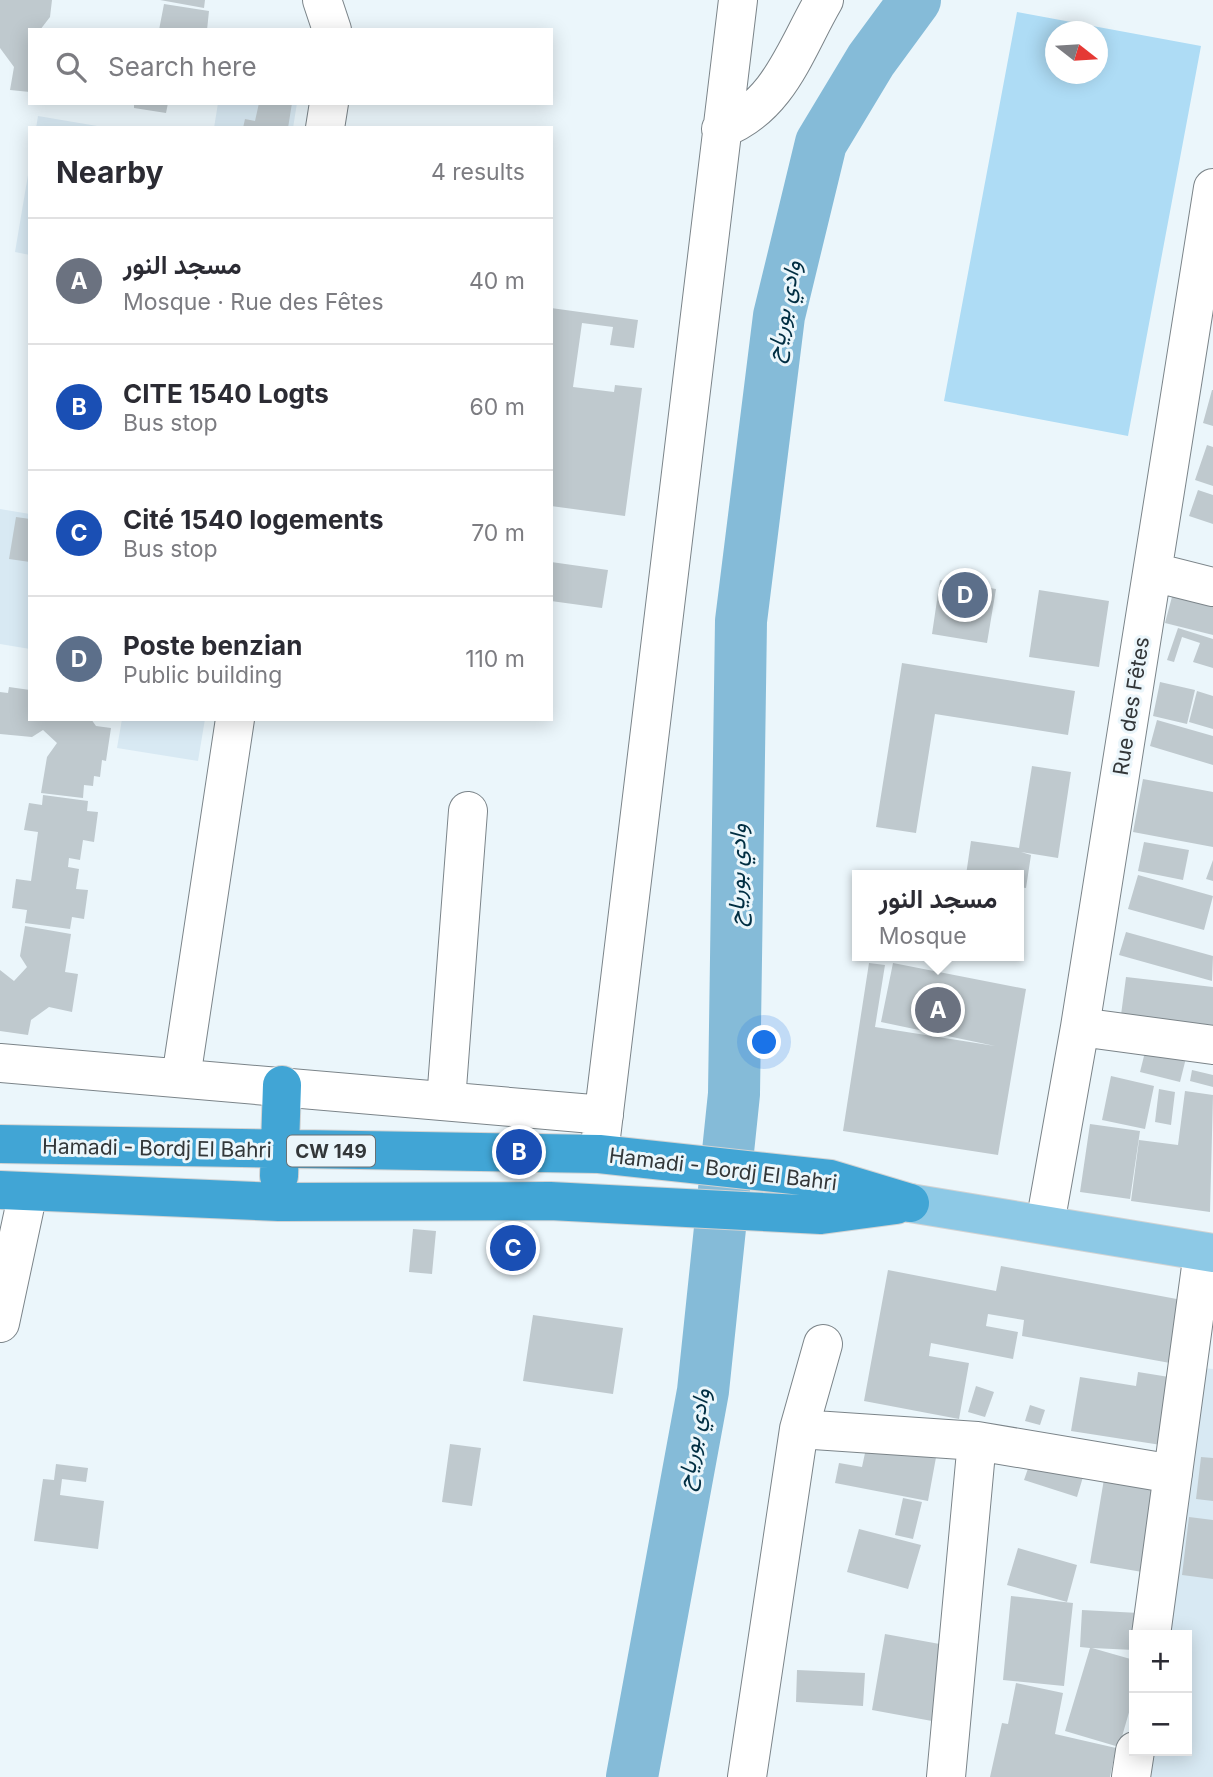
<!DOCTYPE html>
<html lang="en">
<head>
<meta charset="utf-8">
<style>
	:root { --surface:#fff; --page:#f2f2f3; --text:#2b2b33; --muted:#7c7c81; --line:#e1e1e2; --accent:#ea580c }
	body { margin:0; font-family:Inter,Vazirmatn,sans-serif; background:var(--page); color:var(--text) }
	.controls { position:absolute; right:21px; bottom:21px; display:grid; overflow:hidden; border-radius:0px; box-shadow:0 4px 18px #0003 }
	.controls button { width:63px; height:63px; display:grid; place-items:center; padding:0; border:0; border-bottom:2px solid var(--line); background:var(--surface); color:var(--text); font:35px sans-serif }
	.compass { position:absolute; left:1045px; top:21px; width:63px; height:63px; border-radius:50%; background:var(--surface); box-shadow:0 4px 18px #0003; rotate:107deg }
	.you { position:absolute; left:765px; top:1043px; width:24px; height:24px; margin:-18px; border:5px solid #fff; border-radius:50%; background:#1a73e8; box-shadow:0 0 0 10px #1a73e833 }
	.badge { display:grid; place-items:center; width:46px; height:46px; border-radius:50%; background:var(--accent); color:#fff; font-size:23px; font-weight:700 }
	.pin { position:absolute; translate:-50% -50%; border:4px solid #fff; box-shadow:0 2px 7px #0006 }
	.popup { position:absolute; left:852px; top:870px; width:172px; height:91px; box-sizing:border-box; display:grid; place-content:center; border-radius:0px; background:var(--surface); filter:drop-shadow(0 2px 5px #0005); font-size:23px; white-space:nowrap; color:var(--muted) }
	.popup b { font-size:26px; color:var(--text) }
	.popup::after { content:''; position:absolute; left:50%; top:100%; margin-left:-14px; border:14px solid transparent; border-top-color:var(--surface) }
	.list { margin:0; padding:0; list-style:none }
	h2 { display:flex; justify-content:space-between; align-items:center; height:91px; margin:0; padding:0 28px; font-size:30px }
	h2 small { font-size:23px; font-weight:400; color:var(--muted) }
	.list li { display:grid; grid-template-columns:46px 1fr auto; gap:21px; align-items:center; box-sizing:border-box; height:126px; padding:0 28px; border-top:2px solid var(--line) }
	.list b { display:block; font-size:26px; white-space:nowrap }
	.list p { margin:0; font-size:23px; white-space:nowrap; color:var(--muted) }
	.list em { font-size:23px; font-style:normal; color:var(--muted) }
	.icon { flex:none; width:38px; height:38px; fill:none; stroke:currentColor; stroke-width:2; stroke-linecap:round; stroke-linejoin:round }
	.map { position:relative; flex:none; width:1213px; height:1777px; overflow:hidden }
	.search { position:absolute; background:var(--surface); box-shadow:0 4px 18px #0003; left:28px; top:28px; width:525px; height:77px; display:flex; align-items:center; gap:18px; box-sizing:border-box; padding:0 24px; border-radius:0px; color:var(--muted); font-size:26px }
	.panel { position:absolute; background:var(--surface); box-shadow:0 4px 18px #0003; left:28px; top:126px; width:525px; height:595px; border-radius:0px }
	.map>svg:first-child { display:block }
	.built { fill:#d8e9f3 }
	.green { fill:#aedcf5; fill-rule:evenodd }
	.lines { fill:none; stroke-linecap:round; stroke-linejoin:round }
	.river { stroke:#85bbd8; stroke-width:52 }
	.building { fill:#bfc9ce }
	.minor-casing { stroke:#7b8489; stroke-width:40 }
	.major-casing { stroke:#d2d3d3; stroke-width:40 }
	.highway-casing { stroke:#d2d3d3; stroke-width:40 }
	.minor { stroke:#fff; stroke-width:38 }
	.major { stroke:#8dc9e6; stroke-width:38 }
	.highway { stroke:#41a5d5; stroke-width:38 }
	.labels { text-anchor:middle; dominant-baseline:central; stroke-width:6; stroke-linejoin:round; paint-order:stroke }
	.shield { fill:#ebf6fb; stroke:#6a7073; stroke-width:2 }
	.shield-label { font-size:19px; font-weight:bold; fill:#333739 }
	.street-label { font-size:21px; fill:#333739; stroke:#ebf6fb }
	.water-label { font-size:23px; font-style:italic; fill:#002e42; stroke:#ebf6fb }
</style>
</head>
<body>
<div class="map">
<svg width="1213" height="1777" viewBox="0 0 1213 1777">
	<rect width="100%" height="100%" fill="#ebf6fb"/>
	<!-- built -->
	<path class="built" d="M218,103H297L293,128H214Z
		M38,116L109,128H36Z
		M30,163V255L15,252Z
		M0,509L30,514V649L0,644Z
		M122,719H205L198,761L117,748Z
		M1203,1368L1213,1369V1777H1151L1155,1751H1187V1635H1169Z"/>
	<!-- green -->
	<path class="green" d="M1017,12L1201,46L1128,436L944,401ZM1056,32H1098V74H1056Z"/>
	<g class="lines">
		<!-- river -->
		<path class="river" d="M632,1777L703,1391L734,1094L741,621L779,316L821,143L871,60L915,0"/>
	</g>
	<!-- building -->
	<path class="building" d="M0,0H52L50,17L40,30H30V92L10,90L14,67L0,48Z
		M160,0H205L204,8Z
		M164,4L209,11L207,30H159Z
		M134,103H168L166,113L134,108Z
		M259,103H292L288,128H243L245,119L255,121Z
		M551,308L638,320L634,348L610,345L613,327L582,323L573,387L614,392L615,385L642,388L625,516L551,506Z
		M1212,390H1213V426L1203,423Z
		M1207,445L1213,447V486L1195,480Z
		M1198,490L1213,495V524L1189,516Z
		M16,517L30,519V562L9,559Z
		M551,562L608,570L602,608L551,601Z
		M940,580L996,589L987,643L932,634Z
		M1039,590L1109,601L1099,667L1029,657Z
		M1173,593L1213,603V635L1165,623Z
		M1178,628L1213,639V668L1193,662L1200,643L1182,637L1174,662L1167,660Z
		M902,663L1075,691L1068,735L935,714L916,833L876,827Z
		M1160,682L1195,690L1187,724L1153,716Z
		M9,687L30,690V719H91L96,726L111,728L106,761L102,760L100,777L94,776L93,786L84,785L83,798L41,793L47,757L57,743L43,730L32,737L0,734V692L8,693Z
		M1197,691L1213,696V729L1189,722Z
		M1157,720L1213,736V765L1150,746Z
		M1032,766L1071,772L1058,858L1021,852L1031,855L1026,888L1018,887V875H966L971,841L1019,848Z
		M1143,779L1213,792V847L1133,832Z
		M43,795L88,801L87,811L98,812L94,842L83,840L80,860L69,858L68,867L79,869L76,889L88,890L84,919L72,917L70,929L25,923L27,910L12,908L16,879L31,881L38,832L24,830L29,803L42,805Z
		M1144,842L1189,850L1183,880L1138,871Z
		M1213,860V881L1206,879Z
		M1138,875L1213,896L1204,930L1128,909Z
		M25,926L71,934L65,972L78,974L72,1012L49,1007L31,1020L28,1035L0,1031V970L14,981L27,967L20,956Z
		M1126,932L1213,956L1212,981L1119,955Z
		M869,963L885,965L875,1027L995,1046L881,1022L893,963L1026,989L998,1155L843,1131Z
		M1126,977L1213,987V1025L1121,1015Z
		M1147,1044L1187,1054L1180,1082L1140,1072Z
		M1192,1070L1213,1075V1087L1190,1081Z
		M1111,1076L1154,1086L1145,1129L1102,1120Z
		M1159,1089L1175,1092L1171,1125L1155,1122Z
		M1185,1091L1213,1095L1210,1212L1131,1201L1139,1140L1178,1145Z
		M1090,1124L1140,1131L1130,1199L1080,1192Z
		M413,1229L436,1231L432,1274L409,1272Z
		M1001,1266L1182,1300L1170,1363L1022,1336L1024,1320L988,1314L986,1326L1018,1332L1013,1359L931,1343L929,1356L969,1363L959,1419L864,1401L888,1270L996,1291Z
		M533,1315L623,1328L613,1394L523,1381Z
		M1138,1372L1169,1377L1161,1445L1071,1431L1080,1377L1136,1386Z
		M976,1386L994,1392L985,1417L968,1412Z
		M1030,1405L1045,1410L1040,1425L1025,1421Z
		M868,1439L937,1452L928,1501L835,1483L839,1463L862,1467Z
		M450,1444L481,1448L472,1506L442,1502Z
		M1201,1457L1213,1458V1501L1196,1499Z
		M1031,1460L1083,1477L1077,1497L1024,1480Z
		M56,1464L88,1468L86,1482L62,1479L60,1495L104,1501L98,1549L34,1541L43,1479L54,1480Z
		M1105,1473L1163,1482L1148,1573L1090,1563Z
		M903,1498L922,1502L913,1539L895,1535Z
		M1189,1517L1213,1520V1579L1182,1575Z
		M859,1529L921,1545L908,1589L847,1572Z
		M1018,1548L1077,1565L1067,1602L1007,1585Z
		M1011,1596L1073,1603L1064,1686L1003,1680Z
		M1082,1610L1139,1613L1134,1650L1092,1648L1134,1660V1695L1119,1747L1065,1731L1090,1648L1080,1647Z
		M885,1634L945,1645L932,1721L872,1710Z
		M797,1670L865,1673L863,1706L796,1702Z
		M1016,1683L1063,1693L1055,1734L1116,1748L1110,1777H990L1002,1723L1008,1724Z"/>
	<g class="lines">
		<defs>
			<path id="minor" d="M322,0L332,30
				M325,128L329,103
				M721,129C779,107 795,50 824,0
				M1153,572L1213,587
				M1080,1027L1213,1045
				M0,1063L604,1115
				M181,1078L235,719
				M446,1101L468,811
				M599,1154L738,0
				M1045,1224L1080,1027L1213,188
				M0,1323L28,1192
				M799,1429L977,1441L1173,1474
				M1151,1635L1203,1252
				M747,1777L799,1429L823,1344
				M946,1777L977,1441
				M1131,1777L1135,1751"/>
			<path id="major" d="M910,1203L1213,1253"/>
			<path id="highway" d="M0,1144L599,1154L830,1179L910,1203
				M279,1176L282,1085
				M0,1190L279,1202L550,1201L821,1215L896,1205"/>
		</defs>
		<!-- minor casing -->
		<use href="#minor" class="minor-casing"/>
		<!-- major casing -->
		<use href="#major" class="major-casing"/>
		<!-- highway casing -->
		<use href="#highway" class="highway-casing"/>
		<!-- minor -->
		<use href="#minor" class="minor"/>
		<!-- major -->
		<use href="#major" class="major"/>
		<!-- highway -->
		<use href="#highway" class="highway"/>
	</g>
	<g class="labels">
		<!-- shield labels -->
		<rect class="shield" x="287" y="1135.5" width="88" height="31" rx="5"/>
		<g class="shield-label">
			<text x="331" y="1151">CW 149</text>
		</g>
		<!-- street labels -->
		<g class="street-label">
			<text transform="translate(1131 706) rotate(-81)">Rue des Fêtes</text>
			<text transform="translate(157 1148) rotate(1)">Hamadi - Bordj El Bahri</text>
			<text transform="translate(723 1169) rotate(7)">Hamadi - Bordj El Bahri</text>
		</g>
		<!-- water labels -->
		<g class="water-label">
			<text transform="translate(783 311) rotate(-79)">وادي بورياح</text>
			<text transform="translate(737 875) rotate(-89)">وادي بورياح</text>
			<text transform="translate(693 1439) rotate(-80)">وادي بورياح</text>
		</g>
	</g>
</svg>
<div class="controls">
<button>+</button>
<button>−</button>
</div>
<svg class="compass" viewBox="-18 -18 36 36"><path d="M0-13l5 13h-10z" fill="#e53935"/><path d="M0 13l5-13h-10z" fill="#7c7c81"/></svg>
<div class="you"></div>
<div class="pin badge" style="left:938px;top:1010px;background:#6b7280">A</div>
<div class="popup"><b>مسجد النور</b>Mosque</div>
<div class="pin badge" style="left:519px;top:1152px;background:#1a4fb4">B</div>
<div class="pin badge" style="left:513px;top:1248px;background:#1a4fb4">C</div>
<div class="pin badge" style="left:965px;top:595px;background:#5c6f8a">D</div>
<div class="search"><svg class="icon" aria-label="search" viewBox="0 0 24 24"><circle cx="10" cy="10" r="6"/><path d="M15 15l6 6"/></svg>Search here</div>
<section class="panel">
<h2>Nearby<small>4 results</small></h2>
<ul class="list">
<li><span class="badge" style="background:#6b7280">A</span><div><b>مسجد النور</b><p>Mosque · Rue des Fêtes</p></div><em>40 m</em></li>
<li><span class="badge" style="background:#1a4fb4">B</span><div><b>CITE 1540 Logts</b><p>Bus stop</p></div><em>60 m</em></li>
<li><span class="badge" style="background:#1a4fb4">C</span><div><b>Cité 1540 logements</b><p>Bus stop</p></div><em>70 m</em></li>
<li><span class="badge" style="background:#5c6f8a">D</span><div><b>Poste benzian</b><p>Public building</p></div><em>110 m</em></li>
</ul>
</section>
</div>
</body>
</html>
